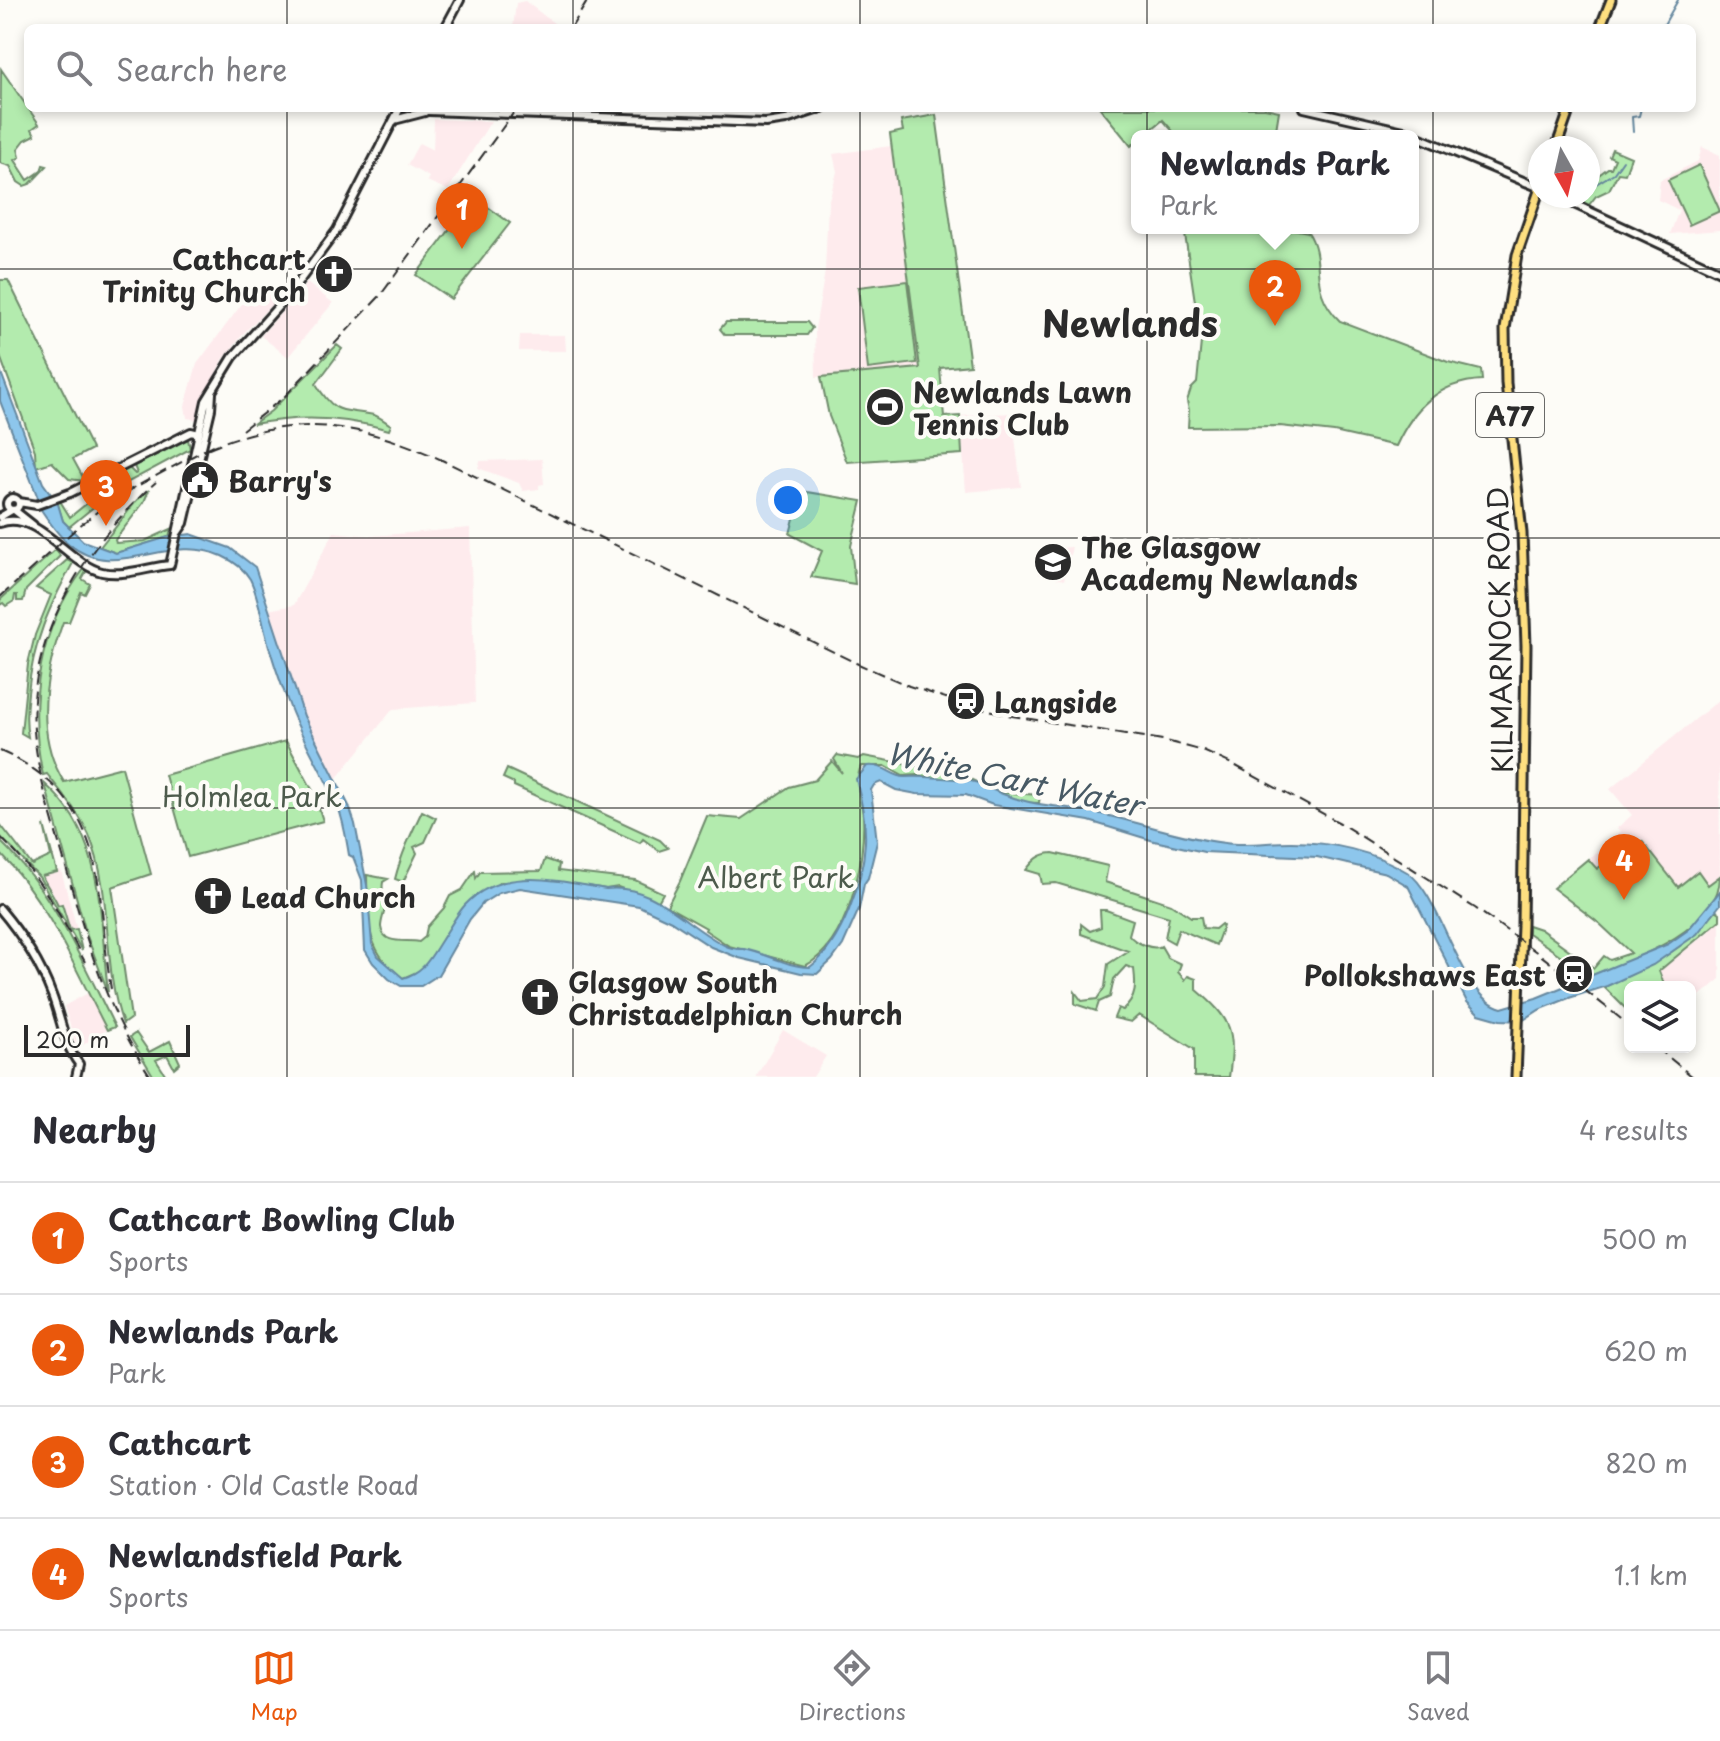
<!DOCTYPE html>
<html lang="en">
<head>
<meta charset="utf-8">
<style>
	:root { --surface:#fff; --page:#f7f7f7; --text:#2b2b33; --muted:#7c7c81; --line:#e1e1e2; --accent:#ea580c }
	body { margin:0; font-family:"Playpen Sans",sans-serif; background:var(--page); color:var(--text) }
	.controls { position:absolute; right:24px; bottom:24px; display:grid; overflow:hidden; border-radius:12px; box-shadow:0 4px 12px #0003 }
	.controls button { width:72px; height:72px; display:grid; place-items:center; padding:0; border:0; border-bottom:2px solid var(--line); background:var(--surface); color:var(--text); font:40px sans-serif }
	.compass { position:absolute; left:1528px; top:136px; width:72px; height:72px; border-radius:50%; background:var(--surface); box-shadow:0 4px 12px #0003; rotate:172deg }
	.scale { position:absolute; left:24px; bottom:20px; width:166px; box-sizing:border-box; padding-left:8px; border:4px solid #2b2b2b; border-top:0; font-size:22px; line-height:28px; white-space:nowrap; color:#2b2b2b; -webkit-text-stroke:6px #fdfcf7; paint-order:stroke }
	.you { position:absolute; left:788px; top:500px; width:28px; height:28px; margin:-20px; border:6px solid #fff; border-radius:50%; background:#1a73e8; box-shadow:0 0 0 12px #1a73e833 }
	.badge { display:grid; place-items:center; width:52px; height:52px; border-radius:50%; background:var(--accent); color:#fff; font-size:26px; font-weight:700 }
	.pin { position:absolute; translate:-50% -66px; filter:drop-shadow(0 2px 4px #0008) }
	.pin::after { content:''; position:absolute; top:42px; width:28px; height:24px; background:inherit; clip-path:polygon(0 0,100% 0,50% 100%) }
	.popup { position:absolute; left:1131px; top:130px; width:288px; height:104px; box-sizing:border-box; display:grid; place-content:center; border-radius:12px; background:var(--surface); filter:drop-shadow(0 2px 6px #0005); font-size:26px; white-space:nowrap; color:var(--muted) }
	.popup b { font-size:30px; color:var(--text) }
	.popup::after { content:''; position:absolute; left:50%; top:100%; margin-left:-16px; border:16px solid transparent; border-top-color:var(--surface) }
	.list { margin:0; padding:0; list-style:none }
	h2 { display:flex; justify-content:space-between; align-items:center; height:104px; margin:0; padding:0 32px; font-size:34px }
	h2 small { font-size:26px; font-weight:400; color:var(--muted) }
	.list li { display:grid; grid-template-columns:52px 1fr auto; gap:24px; align-items:center; box-sizing:border-box; height:112px; padding:0 32px; border-top:2px solid var(--line) }
	.list b { display:block; font-size:30px; white-space:nowrap }
	.list p { margin:0; font-size:26px; white-space:nowrap; color:var(--muted) }
	.list em { font-size:26px; font-style:normal; color:var(--muted) }
	.icon { flex:none; width:44px; height:44px; fill:none; stroke:currentColor; stroke-width:2; stroke-linecap:round; stroke-linejoin:round }
	.map { position:relative; flex:none; width:1720px; height:1077px; overflow:hidden }
	.search { position:absolute; background:var(--surface); box-shadow:0 4px 12px #0003; left:24px; right:24px; top:24px; height:88px; display:flex; align-items:center; gap:20px; box-sizing:border-box; padding:0 28px; border-radius:12px; color:var(--muted); font-size:30px }
	.sheet { height:552px; background:var(--surface) }
	nav { display:flex; justify-content:space-around; align-items:center; box-sizing:border-box; height:112px; border-top:2px solid var(--line); background:var(--surface); font-size:22px; color:var(--muted) }
	nav a { display:grid; justify-items:center; gap:4px }
	nav .on { color:var(--accent) }
	.map>svg:first-child { display:block }
	.built { fill:#feebed }
	.green { fill:#b3ebae; stroke:#6f8b6c; stroke-width:2 }
	.water { fill:#8dc6ec; stroke:#66889f; stroke-width:2 }
	.lines { fill:none; stroke-linecap:round; stroke-linejoin:round }
	.stream { stroke:#66889f; stroke-width:2 }
	.secondary-casing { stroke:#2b2b2b; stroke-width:12 }
	.primary-casing { stroke:#2b2b2b; stroke-width:13 }
	.secondary { stroke:#fdfcf7; stroke-width:6 }
	.primary { stroke:#fedf80; stroke-width:7 }
	.rail { stroke:#2b2b2b; stroke-width:2; stroke-dasharray:12 6; stroke-linecap:butt }
	.grid { fill:none; stroke:#2b2b2b; stroke-width:2; stroke-opacity:0.55 }
	.labels { text-anchor:middle; dominant-baseline:central; stroke-width:8; stroke-linejoin:round; paint-order:stroke }
	.shield { fill:#fdfcf7; stroke:#6a6a68; stroke-width:2 }
	.shield-label { font-size:26px; font-weight:bold; fill:#2b2b2b }
	.poi-label { font-size:28px; font-weight:bold; fill:#2b2b2b; stroke:#fdfcf7; text-anchor:start }
	.street-label { font-size:28px; fill:#2b2b2b; stroke:#fdfcf7 }
	.park-label { font-size:28px; fill:#4d5b4c; stroke:#fdfcf7 }
	.water-label { font-size:30px; font-style:italic; fill:#485a65; stroke:#fdfcf7 }
	.district-label { font-size:36px; font-weight:bold; fill:#2b2b2b; stroke:#fdfcf7 }
</style>
</head>
<body>
<div class="map">
<svg width="1720" height="1077" viewBox="0 0 1720 1077">
	<rect width="100%" height="100%" fill="#fdfcf7"/>
	<filter id="ink" filterUnits="userSpaceOnUse"><feTurbulence type="fractalNoise" baseFrequency=".0125" numOctaves="2"/><feDisplacementMap in="SourceGraphic" scale="16" xChannelSelector="R" yChannelSelector="G"/><feConvolveMatrix kernelMatrix="1 2 1 2 8 2 1 2 1" color-interpolation-filters="sRGB"/></filter>
	<g filter="url(#ink)">
		<!-- built -->
		<path class="built" d="M525,1L555,24L552,28H513L516,3Z
			M434,119L491,121L448,190L427,181L429,177L407,165L419,143L433,150Z
			M891,146L920,369L816,377L815,329L825,271L828,203L837,172L833,154Z
			M1702,147L1720,155V230L1670,234L1679,210L1658,200L1660,180L1698,161Z
			M307,283L333,303L288,357L261,336Z
			M267,284L275,301L244,333L222,361L208,389L198,420L187,418L185,406L197,364L247,297Z
			M520,335H565L566,351H519Z
			M1012,413L1021,487L966,492L960,416Z
			M542,459L544,484L539,485V489L523,491L519,483L478,468L480,461Z
			M470,528L475,703L393,709L336,779L304,716L268,610L294,605L334,532L372,536Z
			M1072,547L1064,580L1039,574V549Z
			M1719,700L1720,876L1708,886L1678,887L1631,846L1630,853L1626,856L1618,853L1596,870L1588,859L1617,835L1620,831L1617,828L1632,815L1610,789Z
			M61,870L77,929L71,931L65,911L62,904L58,905L52,890L47,887L42,876Z
			M1720,920V979L1690,1004V987H1665L1659,971L1707,933Z
			M88,993L107,1030L80,1047L75,1042L64,1006Z
			M783,1030L826,1056L813,1077H756Z"/>
		<!-- green -->
		<path class="green" d="M1,69L39,124L32,129L35,135L25,140L18,149L20,157L15,160L28,180L41,171L43,165L47,166L30,184L24,186L18,182L10,166L0,163Z
			M1100,108H1265L1279,111L1275,136H1177L1163,120L1143,136H1137V141L1131,146Z
			M936,115L970,365L940,368L944,417L960,416L962,454L847,462L829,416L821,377L920,368L890,134L903,131L901,121Z
			M1612,149L1631,157L1625,174L1618,173L1609,190L1596,196L1589,205L1576,198L1577,196H1588V183L1608,168H1611L1615,159L1609,156Z
			M1699,165L1720,211L1689,225L1668,180Z
			M474,197L510,223L451,299L416,275Z
			M1184,228H1287L1308,232C1327,261 1306,288 1340,321L1448,362L1481,370L1482,380C1438,382 1413,409 1396,446L1334,432L1280,426L1188,427L1189,410L1187,401L1191,389L1197,383L1201,342Z
			M0,280H8L92,449L73,459L85,481L69,479L52,462L36,467L35,451L0,356Z
			M907,281L917,363L868,369L858,287Z
			M726,322H807L812,328L807,335H725L720,329Z
			M337,345L342,349L316,384C337,418 343,408 374,415C380,417 386,422 391,425L389,430C343,416 300,415 253,424L271,411Z
			M188,439L190,449L117,488L69,527L63,521L57,502L60,501L70,517L107,487L104,481L129,468L135,474L137,473L134,466Z
			M149,490L144,502L115,540L116,543L145,541L171,529L169,537L116,553L100,547L137,500Z
			M801,491L862,501L851,546L855,584L811,577L822,551L790,534Z
			M56,549L60,556L26,590L23,601H17V595H15L14,601L6,606L3,603L0,605V600Z
			M67,560L73,563C49,607 33,642 28,693C26,708 25,722 28,737L21,733L28,664L35,635L51,595L36,588Z
			M84,569L87,570L82,579L90,584L85,594L81,592L69,622H63C45,672 34,734 64,782L122,767L151,874L112,887L131,1018L123,1024C101,963 114,895 89,835C79,813 62,793 47,774L43,775C27,704 39,627 84,569Z
			M286,741L314,793L323,821L188,857L165,775Z
			M837,755L858,759L864,756L959,774L998,792L1040,795L1039,803L1014,802L972,783L918,775L903,776L885,766H861C854,782 861,798 863,815C866,860 849,943 805,966L729,946L705,930L706,928L667,906L680,881L707,816L741,819L789,787L815,780L832,761L842,773L834,759Z
			M507,769L660,840L668,848L659,851L643,839L640,843L514,786V783L503,778Z
			M45,784C106,837 99,918 108,992L87,936Z
			M422,811L436,818L425,842L414,847L417,853L403,882L395,879C401,855 411,834 422,811Z
			M0,824L32,865L51,856L44,825L57,872L42,876C47,887 53,893 58,905L62,904L70,930L77,929L82,951L39,877L0,836Z
			M0,841C53,891 82,962 115,1027L107,1030C75,969 49,903 0,853Z
			M1642,841L1678,887L1698,871L1708,885L1720,876C1720,930 1632,960 1590,976L1528,933V925L1540,929L1594,968L1604,956L1610,960L1631,953L1600,924L1553,888L1588,859L1597,869L1618,852L1626,856L1630,853L1628,848L1630,844Z
			M1053,853L1108,866L1105,882L1171,904L1191,917H1201L1203,928L1215,929L1221,924L1223,926L1216,945L1179,929L1174,943L1165,938L1169,917L1056,883L1042,884L1040,874L1026,870C1034,860 1039,854 1053,853Z
			M545,859L559,864L558,871L635,880L663,893L658,902L618,887L606,889L562,882H500L454,921L424,969L403,978C364,951 368,919 367,875L388,879L383,882C381,892 385,898 385,908C384,914 381,921 381,927C383,946 407,939 419,942L425,937L427,927L444,908L450,896L462,890L475,871L476,878L480,872L541,871Z
			M1100,910H1106L1133,920L1129,935C1134,942 1153,951 1161,946L1168,958L1181,964L1178,972L1185,980L1188,976L1196,979V989C1232,1020 1236,1030 1229,1077H1194V1049L1139,1015L1131,1022L1114,1018L1118,1008L1123,1010C1137,998 1136,985 1134,969L1126,966L1114,979L1110,997L1099,1002L1096,1011L1075,1004V992L1082,1001L1097,999L1105,987L1108,964L1128,951L1081,934V924L1090,931L1101,927Z
			M1716,910L1720,913V920L1659,971L1665,987H1630V1013L1604,987C1652,965 1682,952 1716,910Z
			M136,1033L149,1052L170,1041L180,1063L174,1068L167,1055L156,1060L167,1077H154L130,1037Z"/>
		<!-- water -->
		<path class="water" d="M0,370L43,483L58,504L63,521L83,541L116,553L168,537L191,534L230,548L255,567L304,716L349,806L355,824L367,885L372,944L378,956L403,978C424,972 430,958 441,941C449,929 456,915 465,905C503,865 558,881 606,889C655,883 685,926 726,946C732,949 737,949 744,949C766,953 787,967 810,967C842,943 863,882 865,842C866,821 861,800 856,779L867,766C886,764 893,778 906,777C918,776 967,779 978,783C995,791 1010,798 1029,802C1053,807 1077,808 1101,814C1142,823 1182,838 1225,843C1246,846 1269,842 1291,842C1331,842 1373,851 1407,872C1441,893 1460,998 1502,1008L1536,998L1668,944L1688,930L1720,891V905L1697,934L1653,965L1607,986L1569,998L1539,1010L1522,1021L1500,1020L1479,1014L1467,1002L1408,886L1386,873L1317,857L1204,852L1154,841L1089,821L993,805L966,795L917,794L896,790L881,782L874,785L871,790L877,842L868,878L864,884L859,909L843,945L832,960L817,974L801,973L739,958L711,947L671,921L639,906L520,888L499,893L483,903L470,919L438,975L421,986H401L389,979L373,963L365,950L362,880L353,857L349,855C346,838 344,822 338,807C323,771 301,739 288,702C279,679 271,655 265,632C261,615 258,595 250,579C244,569 233,561 222,556C167,532 115,583 69,544C55,533 46,516 35,501L38,498L0,401Z"/>
		<g class="lines">
			<!-- stream -->
			<path class="stream" d="M1662,28L1678,0
				M1633,132L1632,117L1639,116L1641,108
				M1588,189L1614,173L1623,160
				M1582,198L1583,196"/>
			<defs>
				<path id="secondary" d="M445,28L460,0
					M417,108L429,111L766,123L786,120L822,108
					M1304,108L1404,131L1540,188
					M394,120L425,112
					M1557,196L1720,272
					M7 504a6 6 0 1 1 12 0a6 6 0 1 1-12 0Z
					M19,502L37,505L70,493L191,432L199,434
					M14,510L33,525
					M0,517L12,510
					M0,523C37,509 68,564 102,572C124,577 148,567 170,565L206,401L233,357L292,291L337,230L400,108
					M178,532L184,523L211,409L212,393
					M0,909C22,935 40,963 52,995C61,1018 64,1045 79,1064L76,1077"/>
				<path id="primary" d="M1600,28L1611,0
					M1556,148L1570,108
					M1516,1077L1522,925L1526,646L1522,533L1506,383L1505,329L1517,255L1540,188"/>
			</defs>
			<!-- secondary casing -->
			<use href="#secondary" class="secondary-casing"/>
			<!-- primary casing -->
			<use href="#primary" class="primary-casing"/>
			<!-- secondary -->
			<use href="#secondary" class="secondary"/>
			<!-- primary -->
			<use href="#primary" class="primary"/>
			<!-- rail -->
			<path class="rail" d="M571,28L588,0
				M242,430L284,397L380,296L517,108
				M209,448C294,412 363,423 444,461L856,663L909,686L958,702L1012,716L1163,740L1203,751L1236,766L1340,823L1475,908L1538,953L1630,1026
				M0,597L78,527L113,499L217,443
				M0,751C112,800 95,891 111,989
				M0,837C39,873 61,917 85,962
				M1656,1047L1693,1077
				M151,1077C108,1013 87,944 67,871C55,828 40,785 35,741C23,641 84,546 156,482"/>
		</g>
	</g>
	<!-- grid -->
	<path class="grid" d="M287,0V28M573,0V28M860,0V28M1147,0V28M1433,0V28M287,108V1077M573,108V1077M860,108V1077M1147,108V1077M1433,108V1077M0,269H1720M0,538H1720M0,808H1720"/>
	<!-- icons -->
	<defs>
		<symbol id="church-disc" viewBox="-11 -11 22 22"><circle r="9.5" fill="#2b2b2b" stroke="#fdfcf7"/><path d="M-1.2-6h2.4v3.5h3.3v2.4h-3.3V6h-2.4V-.1h-3.3v-2.4h3.3Z" fill="#fff"/></symbol>
		<symbol id="stadium-disc" viewBox="-11 -11 22 22"><circle r="9.5" fill="#2b2b2b" stroke="#fdfcf7"/><path d="M0-5a6.5 5 0 1 0 0 10a6.5 5 0 1 0 0-10ZM-3.5-1.8h7v3.6h-7Z" fill="#fff"/></symbol>
		<symbol id="civic-disc" viewBox="-11 -11 22 22"><circle r="9.5" fill="#2b2b2b" stroke="#fdfcf7"/><path d="M-.6-6.5H3V-4.5H.6V-3L4-1V1h2V6H-6V1h2V-1L-.6-3ZM-1.2 2.5V6h2.4V2.5Z" fill="#fff"/></symbol>
		<symbol id="school-disc" viewBox="-11 -11 22 22"><circle r="9.5" fill="#2b2b2b" stroke="#fdfcf7"/><path d="M0-5L7-2L0 1L-7-2ZM-4 1L0 2.5L4 1V4Q0 6-4 4Z" fill="#fff"/></symbol>
		<symbol id="station-disc" viewBox="-11 -11 22 22"><circle r="9.5" fill="#2b2b2b" stroke="#fdfcf7"/><path d="M-3-6H3Q5-6 5-4V2Q5 4 3 4L4.5 6H3L1.5 4h-3L-3 6H-4.5L-3 4Q-5 4-5 2V-4Q-5-6-3-6ZM-3.5-4v3h7v-3ZM-3.5 1v1.5H-2V1ZM2 1v1.5H3.5V1Z" fill="#fff"/></symbol>
	</defs>
	<g fill-rule="evenodd">
		<use href="#church-disc" x="312" y="252" width="44" height="44"/>
		<use href="#stadium-disc" x="863" y="385" width="44" height="44"/>
		<use href="#civic-disc" x="178" y="458" width="44" height="44"/>
		<use href="#school-disc" x="1031" y="540" width="44" height="44"/>
		<use href="#station-disc" x="944" y="679" width="44" height="44"/>
		<use href="#church-disc" x="191" y="874" width="44" height="44"/>
		<use href="#station-disc" x="1552" y="952" width="44" height="44"/>
		<use href="#church-disc" x="518" y="975" width="44" height="44"/>
	</g>
	<g class="labels">
		<!-- shield labels -->
		<rect class="shield" x="1476" y="393" width="68" height="44" rx="6"/>
		<g class="shield-label">
			<text x="1510" y="415">A77</text>
		</g>
		<!-- poi labels -->
		<g class="poi-label">
			<text x="306" y="258" text-anchor="end">Cathcart<tspan x="306" dy="32">Trinity Church</tspan></text>
			<text x="913" y="391">Newlands Lawn<tspan x="913" dy="32">Tennis Club</tspan></text>
			<text x="228" y="480">Barry's</text>
			<text x="1081" y="546">The Glasgow<tspan x="1081" dy="32">Academy Newlands</tspan></text>
			<text x="994" y="701">Langside</text>
			<text x="241" y="896">Lead Church</text>
			<text x="1546" y="974" text-anchor="end">Pollokshaws East</text>
			<text x="568" y="981">Glasgow South<tspan x="568" dy="32">Christadelphian Church</tspan></text>
		</g>
		<!-- street labels -->
		<g class="street-label">
			<text transform="translate(1499 630) rotate(-91)">KILMARNOCK ROAD</text>
		</g>
		<!-- park labels -->
		<g class="park-label">
			<text x="252" y="795">Holmlea Park</text>
			<text x="776" y="876">Albert Park</text>
		</g>
		<!-- water labels -->
		<g class="water-label">
			<text transform="translate(1015 778) rotate(12)">White Cart Water</text>
		</g>
		<!-- district labels -->
		<g class="district-label">
			<text x="1130" y="322">Newlands</text>
		</g>
	</g>
</svg>
<div class="controls">
<button><svg class="icon" aria-label="layers" viewBox="0 0 24 24"><path d="M12 4l9 5-9 5-9-5zM3 14l9 5 9-5"/></svg></button>
</div>
<svg class="compass" viewBox="-18 -18 36 36"><path d="M0-13l5 13h-10z" fill="#e53935"/><path d="M0 13l5-13h-10z" fill="#7c7c81"/></svg>
<div class="scale">200 m</div>
<div class="you"></div>
<div class="pin badge" style="left:462px;top:249px">1</div>
<div class="pin badge" style="left:1275px;top:326px">2</div>
<div class="popup"><b>Newlands Park</b>Park</div>
<div class="pin badge" style="left:106px;top:526px">3</div>
<div class="pin badge" style="left:1624px;top:900px">4</div>
<div class="search"><svg class="icon" aria-label="search" viewBox="0 0 24 24"><circle cx="10" cy="10" r="6"/><path d="M15 15l6 6"/></svg>Search here</div>
</div>
<section class="sheet">
<h2>Nearby<small>4 results</small></h2>
<ul class="list">
<li><span class="badge">1</span><div><b>Cathcart Bowling Club</b><p>Sports</p></div><em>500 m</em></li>
<li><span class="badge">2</span><div><b>Newlands Park</b><p>Park</p></div><em>620 m</em></li>
<li><span class="badge">3</span><div><b>Cathcart</b><p>Station · Old Castle Road</p></div><em>820 m</em></li>
<li><span class="badge">4</span><div><b>Newlandsfield Park</b><p>Sports</p></div><em>1.1 km</em></li>
</ul>
</section>
<nav>
<a class="on"><svg class="icon" aria-label="map" viewBox="0 0 24 24"><path d="M3 6l6-2 6 2 6-2v14l-6 2-6-2-6 2zM9 4v14M15 6v14"/></svg>Map</a>
<a><svg class="icon" aria-label="directions" viewBox="0 0 24 24"><path d="M12 3l9 9-9 9-9-9zM9 14v-3h6M13 9l2 2-2 2"/></svg>Directions</a>
<a><svg class="icon" aria-label="saved" viewBox="0 0 24 24"><path d="M7 4h10v16l-5-4-5 4z"/></svg>Saved</a>
</nav>
</body>
</html>
